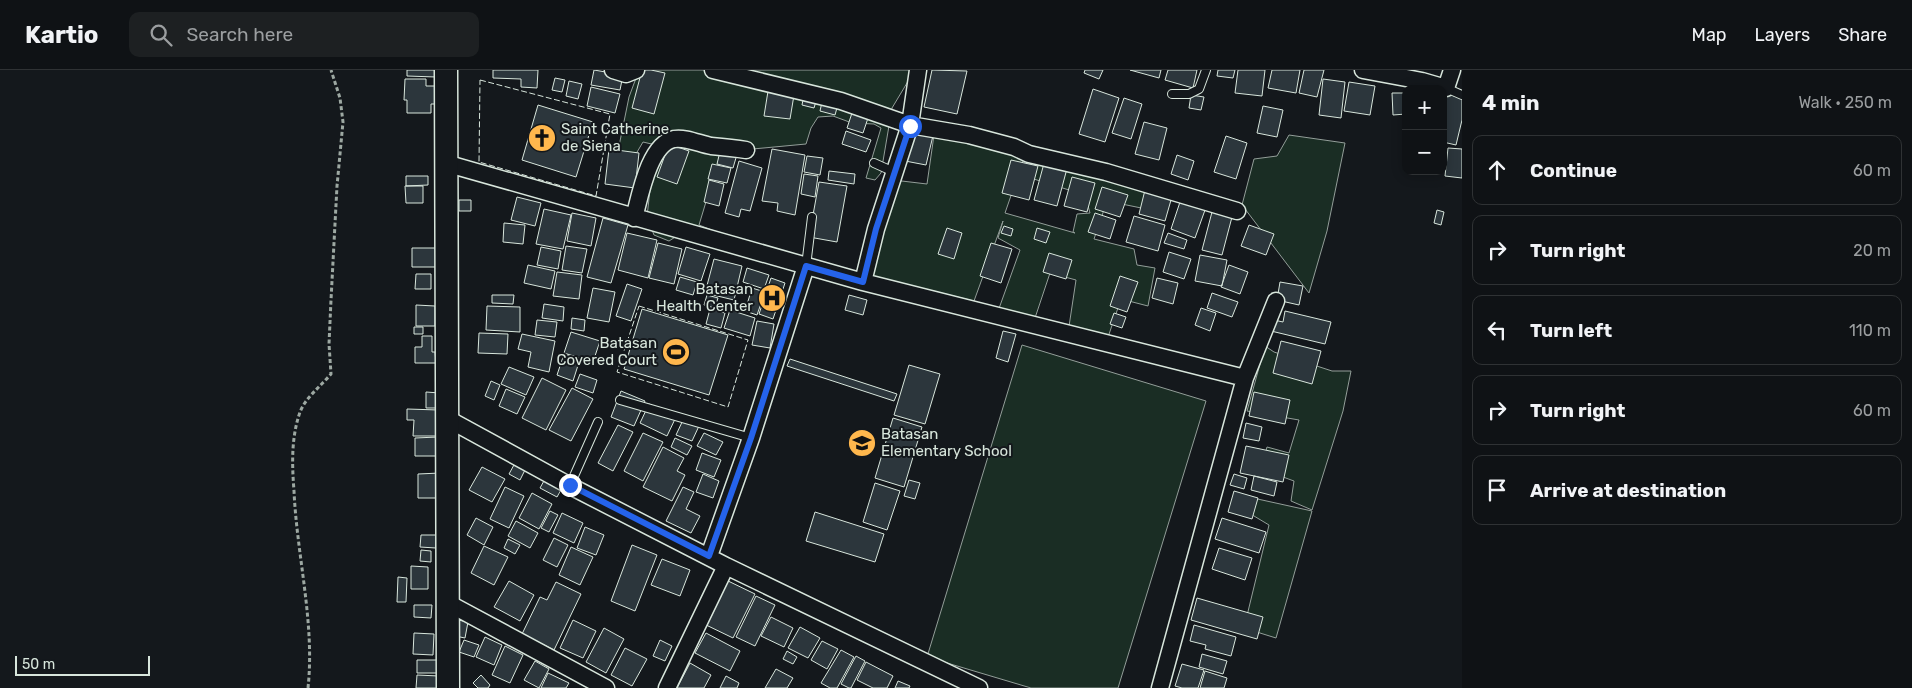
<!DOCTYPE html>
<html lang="en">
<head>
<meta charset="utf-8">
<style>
	:root { --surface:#0f1215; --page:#1d2022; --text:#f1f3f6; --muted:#9b9ea0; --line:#2f3234 }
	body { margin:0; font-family:Rubik,sans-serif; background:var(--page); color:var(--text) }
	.controls { position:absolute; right:15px; top:15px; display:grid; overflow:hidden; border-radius:10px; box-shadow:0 2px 12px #0003 }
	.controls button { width:45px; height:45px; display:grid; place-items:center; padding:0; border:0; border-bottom:1px solid var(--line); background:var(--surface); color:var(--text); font:25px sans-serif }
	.scale { position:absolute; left:15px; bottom:12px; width:135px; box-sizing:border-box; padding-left:5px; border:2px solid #d8e6dc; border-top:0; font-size:14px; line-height:18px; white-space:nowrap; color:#d8e6dc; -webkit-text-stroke:4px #14181c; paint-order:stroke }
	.stop { position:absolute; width:15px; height:15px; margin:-11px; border:4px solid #2563eb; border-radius:50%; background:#fff }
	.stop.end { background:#2563eb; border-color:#fff; box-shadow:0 1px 5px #0008 }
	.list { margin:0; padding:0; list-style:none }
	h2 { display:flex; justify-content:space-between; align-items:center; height:65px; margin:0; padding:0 20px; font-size:21px }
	h2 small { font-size:16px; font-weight:400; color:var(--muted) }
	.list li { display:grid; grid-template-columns:32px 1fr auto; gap:15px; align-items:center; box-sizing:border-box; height:70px; margin:0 10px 10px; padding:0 10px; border:1px solid var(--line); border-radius:10px }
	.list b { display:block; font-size:19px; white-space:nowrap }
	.list em { font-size:16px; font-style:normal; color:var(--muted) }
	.icon { flex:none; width:28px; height:28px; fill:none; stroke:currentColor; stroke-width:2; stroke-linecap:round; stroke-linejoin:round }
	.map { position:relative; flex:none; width:1462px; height:618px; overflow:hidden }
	header { display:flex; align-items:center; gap:30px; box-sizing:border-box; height:70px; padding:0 25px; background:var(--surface); border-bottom:1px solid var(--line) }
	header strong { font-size:24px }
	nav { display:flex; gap:28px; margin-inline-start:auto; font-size:18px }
	.search { width:350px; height:45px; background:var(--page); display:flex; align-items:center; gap:12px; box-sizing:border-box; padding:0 18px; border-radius:10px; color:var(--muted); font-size:19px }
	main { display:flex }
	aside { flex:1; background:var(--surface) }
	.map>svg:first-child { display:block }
	.green { fill:#1a2d24; stroke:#939e99 }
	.building { fill:#2c363c; stroke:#d8e6dc }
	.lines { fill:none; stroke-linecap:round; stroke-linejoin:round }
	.lane-casing { stroke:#d8e6dc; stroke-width:10 }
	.street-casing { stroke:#d8e6dc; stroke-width:19 }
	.secondary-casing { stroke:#d8e6dc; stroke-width:25 }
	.path { stroke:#9da8a2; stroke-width:3; stroke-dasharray:4 2.5; stroke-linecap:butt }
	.lane { stroke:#14181c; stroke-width:8 }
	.street { stroke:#14181c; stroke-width:16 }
	.secondary { stroke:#14181c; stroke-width:22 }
	.fence { stroke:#d8e6dc; stroke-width:1; stroke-dasharray:6 2.5; stroke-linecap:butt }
	.route { stroke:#2563eb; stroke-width:6 }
	.labels { text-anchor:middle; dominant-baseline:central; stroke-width:4; stroke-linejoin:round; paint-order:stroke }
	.poi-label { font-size:15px; fill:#d8e6dc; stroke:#14181c; text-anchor:start }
</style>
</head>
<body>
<header>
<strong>Kartio</strong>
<div class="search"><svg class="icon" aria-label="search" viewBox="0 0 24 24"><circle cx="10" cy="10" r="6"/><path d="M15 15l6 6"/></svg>Search here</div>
<nav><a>Map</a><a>Layers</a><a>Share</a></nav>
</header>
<main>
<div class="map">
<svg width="1462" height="618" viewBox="0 0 1462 618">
	<rect width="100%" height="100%" fill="#14181c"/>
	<!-- green -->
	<path class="green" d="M639,0H909L913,3L892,38L881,103L875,110L866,108L881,58L874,54L852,53L833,46L818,47L811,58L806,74L721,82L699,155L717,162L716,167L680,164L669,171L654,165L647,147L651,110L660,76L643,72L630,94L618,81L629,27Z
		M934,65L1025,85L1005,143L1075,163L1073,162L1077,144L1090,143L1085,125L1021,105L1028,83L1164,118L1156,141L1107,131L1094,169L1134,179L1137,195L1155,198L1148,236L1121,229L1106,273L1068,263L1076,210L1050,203L1034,251L997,244L1020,180L998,168L1003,151L974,231L859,203L885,109L927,114Z
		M1289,65L1345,73L1327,161L1309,223L1242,135L1254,89L1277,86Z
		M1022,275L1206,331L1118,618H1031L927,587Z
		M1265,276L1274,282L1332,301H1351L1343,341L1312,440L1291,431L1294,411L1261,399L1267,377L1289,383L1299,350L1247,341Z
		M1253,428L1312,441L1276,568L1244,558L1269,455L1249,443Z"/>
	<!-- building -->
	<path class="building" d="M407,0H436V7L407,6Z
		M493,0H538L537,18L521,17V9L493,8Z
		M594,0L623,5L620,20L591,15Z
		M642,0H651L665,3L654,44L632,38Z
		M932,0L967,1L957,44L924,37Z
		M1085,0H1103L1099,9L1084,3Z
		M1130,0H1161L1159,8Z
		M1168,0H1197L1193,18L1165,10Z
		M1218,0H1235L1233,8L1217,6Z
		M1238,0H1265L1262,26L1235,23Z
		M1272,0H1300L1296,23L1268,18Z
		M1304,0H1324L1317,27L1299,23Z
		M555,8L565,10L562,22L552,20Z
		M405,9H426V16H435V34H431V43H407V30H404Z
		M1323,9L1345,12L1341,48L1319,45Z
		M569,11L582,14L578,29L566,26Z
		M1349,12L1375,16L1370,45L1344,41Z
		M769,15L795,19L790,49L764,46Z
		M591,17L620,24L615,43L587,36Z
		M1093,19L1119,28L1105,72L1079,64Z
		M824,23L840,27L835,45L820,41Z
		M1392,23H1406V44L1393,45Z
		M1443,23L1462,28V50L1456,75L1443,72Z
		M804,25L817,28L814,38L802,35Z
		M1191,25L1204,27L1201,40L1189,38Z
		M1124,28L1142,34L1131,69L1112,63Z
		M855,34L871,39L863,63L847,58Z
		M538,35L593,52L576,107L522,90Z
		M1263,36L1283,40L1277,67L1257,63Z
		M910,47L936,53L926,95L900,90Z
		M1144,52L1167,58L1159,90L1135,84Z
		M846,61L871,70L866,82L842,74Z
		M1226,66L1247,73L1236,109L1214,102Z
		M669,74L689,81L677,114L657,107Z
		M721,77L738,81L733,98L717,94Z
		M1448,78L1462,79V108L1445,106Z
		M609,79L639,83L635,118L605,114Z
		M772,79L805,85L795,145L777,141L778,133L762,131Z
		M1177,85L1194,91L1188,110L1171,104Z
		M807,86L823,88L820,105L804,102Z
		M1046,86L1069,91L1057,136L1034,130Z
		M1011,90L1038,96L1029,130L1002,123Z
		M739,91L762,98L750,141L741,139L739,147L725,143Z
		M712,94L731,98L727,113L708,109Z
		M829,101L855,104L854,114L828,110Z
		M804,104L818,106L815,127L801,124Z
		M406,106H428V115L406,116Z
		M1072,107L1095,113L1087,142L1064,136Z
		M709,110L724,114L719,136L704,132Z
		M819,112L847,116L837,172L809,167Z
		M405,116H423V133H406Z
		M1146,116L1173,123L1165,151L1139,144Z
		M1102,117L1128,125L1120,147L1095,139Z
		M517,127L541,133L535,156L511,150Z
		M459,130H471V141H459Z
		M1180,132L1205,140L1195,168L1171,159Z
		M544,139L571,145L563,179L536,174Z
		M1437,140L1444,142L1441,155L1434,153Z
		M1212,142L1232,147L1222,185L1202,180Z
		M572,143L596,148L591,176L567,171Z
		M1095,143L1116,150L1110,169L1088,162Z
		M1134,146L1165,155L1158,181L1126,172Z
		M603,148L628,155L611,213L587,207Z
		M504,153L525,155L523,174L503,172Z
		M1249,155L1274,164L1266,185L1241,176Z
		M1004,156L1013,159L1011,166L1001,163Z
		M947,158L962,163L954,189L938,184Z
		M1037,158L1050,162L1046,173L1034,169Z
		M627,163L657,170L648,208L618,200Z
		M1168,163L1187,170L1184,179L1164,173Z
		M658,173L682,179L674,214L649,208Z
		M991,173L1012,179L1001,213L980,206Z
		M566,176L587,179L582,203L562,200Z
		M541,177L561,181L558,199L537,195Z
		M686,177L710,184L701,211L678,204Z
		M412,178H437V197H412Z
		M1169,182L1191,189L1184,209L1163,202Z
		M1049,183L1072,190L1066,209L1043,202Z
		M1200,185L1227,190L1222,216L1195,211Z
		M714,189L742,196L734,230L705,223Z
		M528,195L555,201L551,219L524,213Z
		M1229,195L1248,202L1240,224L1221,217Z
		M747,198L769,205L764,219L743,212Z
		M557,202L582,205L579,229L553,226Z
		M416,204H431V219H415Z
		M1120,206L1138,212L1127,242L1110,236Z
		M680,207L697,212L693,225L676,220Z
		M771,208L785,213L773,249L759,244Z
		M1157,208L1178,213L1173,234L1152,228Z
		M1280,212L1303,216L1299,235L1277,230Z
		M627,214L642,219L631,251L616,246Z
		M593,218L615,222L609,252L587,248Z
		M752,218L765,222L757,245L745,241Z
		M1212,223L1238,232L1232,247L1207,238Z
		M492,225H514L513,234L492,233Z
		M707,225L718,228L715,238L704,235Z
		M849,225L867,230L863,245L845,240Z
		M544,234L564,237L563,251L542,248Z
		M416,235L435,236V256H416Z
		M487,236L520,237V262L486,260Z
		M1201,238L1216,243L1210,261L1195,255Z
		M642,239L728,265L709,325L624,299Z
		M710,239L725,243L721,258L706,254Z
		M730,240L755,248L750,266L724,258Z
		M1285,241L1331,252L1325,274L1271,261L1274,250L1283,252Z
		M1114,243L1126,247L1122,258L1110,254Z
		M572,248L585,250L584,261L571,259Z
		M537,250L557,252L555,267L535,265Z
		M757,251L774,254L770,278L752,275Z
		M414,257H423V264H414Z
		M1003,261L1016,264L1008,292L996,288Z
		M571,262L600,271L593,292L564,283Z
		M479,263L508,264L507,284L478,283Z
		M522,264L555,271L549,302L528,297L531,282L518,279Z
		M422,266H432V282H435L436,293H415V277H422Z
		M1281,271L1321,281L1312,314L1273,303Z
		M564,284L580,289L573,311L557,305Z
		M790,289L897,324L894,331L787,296Z
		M909,295L940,304L925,354L894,345Z
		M509,297L534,307L526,325L501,314Z
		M580,304L597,310L593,323L575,317Z
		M542,308L566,320L546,360L522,348Z
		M491,311L500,315L494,330L485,326Z
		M572,318L593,329L571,371L549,360Z
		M506,319L525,327L517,344L499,336Z
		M621,321L645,331L634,356L611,347Z
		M426,322L440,323L439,338H426Z
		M1254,322L1290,330L1285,354L1249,346Z
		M649,334L676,347L667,366L640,353Z
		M407,339L439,340V366H413L414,350H407Z
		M893,348L922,357L904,417L875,408Z
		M683,350L699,356L692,371L676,365Z
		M1246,353L1262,357L1259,371L1243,368Z
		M618,355L633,362L613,401L598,393Z
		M643,363L663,372L643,411L624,401Z
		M704,363L723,372L716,385L697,376Z
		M438,367V386H415V368Z
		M675,368L692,376L687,385L671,377Z
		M1246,376L1289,385L1283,412L1240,403Z
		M663,377L684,388L677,401L685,405L672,431L643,417Z
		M702,383L721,390L714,407L696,400Z
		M515,393L526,398L520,410L509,404Z
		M482,397L505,409L492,432L469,420Z
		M440,403V428H418V404Z
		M703,404L719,411L713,428L696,422Z
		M1234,404L1247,408L1244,419L1230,415Z
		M1254,406L1277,412L1274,426L1251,420Z
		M545,409L562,418L557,427L540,418Z
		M909,410L920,413L915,429L904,426Z
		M875,413L900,421L887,460L863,452Z
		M505,417L524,426L509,458L490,449Z
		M683,417L694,422L686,439L700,446L691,463L666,451Z
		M1234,421L1258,428L1252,449L1228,442Z
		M532,423L552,434L539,459L519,448Z
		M550,441L558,445L549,462L541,458Z
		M815,442L884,464L875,492L806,471Z
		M562,443L583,453L574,473L553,463Z
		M476,448L493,457L484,475L467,465Z
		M1222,448L1266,462L1259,483L1215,469Z
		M516,451L538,463L530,478L508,466Z
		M585,457L604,465L596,485L577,478Z
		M421,465H436V478L420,477Z
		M554,468L568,475L557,497L543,490Z
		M508,469L520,475L515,484L504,478Z
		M632,475L657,485L635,541L611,531Z
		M484,476L508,487L494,515L471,503Z
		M571,477L593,487L580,515L559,505Z
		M1219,478L1252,488L1245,510L1212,499Z
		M421,480L431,481V492L420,491Z
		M662,489L690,500L680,526L651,515Z
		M411,496L428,497V519H411Z
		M398,507L407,508L406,532H397Z
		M724,509L755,524L733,568L702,553Z
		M509,511L534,525L520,551L494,537Z
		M556,512L581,524L554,580L522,564L540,527L547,530Z
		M756,526L775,535L755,576L736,567Z
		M1197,528L1263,547L1257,569L1191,550Z
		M414,535H432L431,548L414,547Z
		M771,547L793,558L784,577L761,566Z
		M458,550L468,552L465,568L455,566Z
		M573,550L596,561L583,588L560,578Z
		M1194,555L1236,567L1231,586L1205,579L1206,575L1190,571Z
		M800,557L820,568L808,588L788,578Z
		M604,558L624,569L606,603L586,592Z
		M414,563L434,564L433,585L413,584Z
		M706,563L740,581L730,601L695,583Z
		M485,567L502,575L494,595L476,587Z
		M464,570L479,575L474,587L459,582Z
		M660,570L672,576L665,591L653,586Z
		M822,571L838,579L827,599L811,590Z
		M505,576L523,585L510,613L492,605Z
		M625,578L647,589L632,616L611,605Z
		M841,580L854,587L837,618H830L821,613Z
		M787,581L797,587L793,594L783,589Z
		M1202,584L1227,591L1223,604L1199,597Z
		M856,586L865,591L851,618H849L841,614Z
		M417,590H438L437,603H417Z
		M535,591L549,599L539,618L524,610Z
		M866,592L893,606L887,618H873L857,610Z
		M690,593L711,605L704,618H677Z
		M1182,594L1204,600L1198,618H1182L1175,616Z
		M776,599L793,608L787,618H765Z
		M1205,601L1227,608L1224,618H1200Z
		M548,603L569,613L566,618H541Z
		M417,605L439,606L438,618H416Z
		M481,605L490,615L488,618H478L473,613Z
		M726,606L739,613L737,618H720Z
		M898,611L910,616L909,618H895Z"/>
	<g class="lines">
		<defs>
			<path id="lane" d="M1446,18L1462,25
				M1172,24H1189L1199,19L1206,0
				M874,93L894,102
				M806,196L812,147
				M620,330L751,368
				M570,415L598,352"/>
			<path id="street" d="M613,0L626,4L636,0
				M713,0L841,31L910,55L969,65L1014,77L1029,84L1106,102L1237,141
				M1363,0L1422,11L1446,18L1452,0
				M445,93L863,212L1245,308
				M634,148C640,126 649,74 674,69C686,67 700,74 711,76C723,77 734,78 746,80
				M863,212L876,159L910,55L918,0
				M448,349L574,418L726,496L979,618
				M709,486L751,368L806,196
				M448,533L606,618
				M667,618L726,496
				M1160,618L1245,308L1276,231"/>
			<path id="secondary" d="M446,0L448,618"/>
		</defs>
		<!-- lane casing -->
		<use href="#lane" class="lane-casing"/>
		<!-- street casing -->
		<use href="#street" class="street-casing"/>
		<!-- secondary casing -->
		<use href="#secondary" class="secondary-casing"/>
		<!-- path -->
		<path class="path" d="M308,618C315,553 297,487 294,421C292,395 291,368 300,342C306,327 320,317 331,304L329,274L331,230L337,116L343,52L340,28L331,0"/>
		<!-- lane -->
		<use href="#lane" class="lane"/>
		<!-- street -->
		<use href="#street" class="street"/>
		<!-- secondary -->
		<use href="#secondary" class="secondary"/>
		<!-- fence -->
		<path class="fence" d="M480,10L610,44L596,126L479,92Z
			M639,236L748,270L728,337L617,302Z"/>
	</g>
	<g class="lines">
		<!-- route -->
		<path class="route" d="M570,415L709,486L751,368L806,196L863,212L876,159L910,56"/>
	</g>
	<!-- icons -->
	<defs>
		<symbol id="church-disc" viewBox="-11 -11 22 22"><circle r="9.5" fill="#ffb74d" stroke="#14181c"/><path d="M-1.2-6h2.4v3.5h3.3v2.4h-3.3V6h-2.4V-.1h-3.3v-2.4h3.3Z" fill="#111"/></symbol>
		<symbol id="hospital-disc" viewBox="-11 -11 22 22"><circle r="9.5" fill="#ffb74d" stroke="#14181c"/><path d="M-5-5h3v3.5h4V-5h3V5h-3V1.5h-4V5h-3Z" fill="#111"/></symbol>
		<symbol id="stadium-disc" viewBox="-11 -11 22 22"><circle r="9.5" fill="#ffb74d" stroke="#14181c"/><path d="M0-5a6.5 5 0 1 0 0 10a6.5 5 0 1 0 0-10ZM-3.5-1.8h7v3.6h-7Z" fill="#111"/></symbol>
		<symbol id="school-disc" viewBox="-11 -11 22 22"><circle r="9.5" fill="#ffb74d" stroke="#14181c"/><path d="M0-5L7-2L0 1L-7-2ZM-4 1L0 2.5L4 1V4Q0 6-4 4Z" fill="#111"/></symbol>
	</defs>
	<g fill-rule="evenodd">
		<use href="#church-disc" x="526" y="52" width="32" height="32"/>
		<use href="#hospital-disc" x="756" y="212" width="32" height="32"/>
		<use href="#stadium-disc" x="660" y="266" width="32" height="32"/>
		<use href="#school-disc" x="846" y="357" width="32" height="32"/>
	</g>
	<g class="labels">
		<!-- poi labels -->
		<g class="poi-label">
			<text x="561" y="59">Saint Catherine<tspan x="561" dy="17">de Siena</tspan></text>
			<text x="753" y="219" text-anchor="end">Batasan<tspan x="753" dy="17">Health Center</tspan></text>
			<text x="657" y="273" text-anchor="end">Batasan<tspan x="657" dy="17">Covered Court</tspan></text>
			<text x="881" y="364">Batasan<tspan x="881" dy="17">Elementary School</tspan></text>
		</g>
	</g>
</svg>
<div class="controls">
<button>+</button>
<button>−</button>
</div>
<div class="scale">50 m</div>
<div class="stop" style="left:910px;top:56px"></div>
<div class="stop end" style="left:570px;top:415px"></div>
</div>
<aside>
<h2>4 min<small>Walk · 250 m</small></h2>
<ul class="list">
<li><svg class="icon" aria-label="ahead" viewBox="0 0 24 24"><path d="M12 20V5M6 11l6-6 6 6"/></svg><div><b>Continue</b></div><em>60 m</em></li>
<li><svg class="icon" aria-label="right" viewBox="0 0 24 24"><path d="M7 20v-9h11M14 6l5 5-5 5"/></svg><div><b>Turn right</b></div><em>20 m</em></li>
<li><svg class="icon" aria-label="left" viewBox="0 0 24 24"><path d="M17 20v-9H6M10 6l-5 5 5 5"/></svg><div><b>Turn left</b></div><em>110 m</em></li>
<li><svg class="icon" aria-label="right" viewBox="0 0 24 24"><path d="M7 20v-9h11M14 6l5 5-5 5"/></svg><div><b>Turn right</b></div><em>60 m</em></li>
<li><svg class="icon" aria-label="arrive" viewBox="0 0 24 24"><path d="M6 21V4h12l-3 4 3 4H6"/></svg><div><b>Arrive at destination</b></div></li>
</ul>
</aside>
</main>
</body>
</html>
